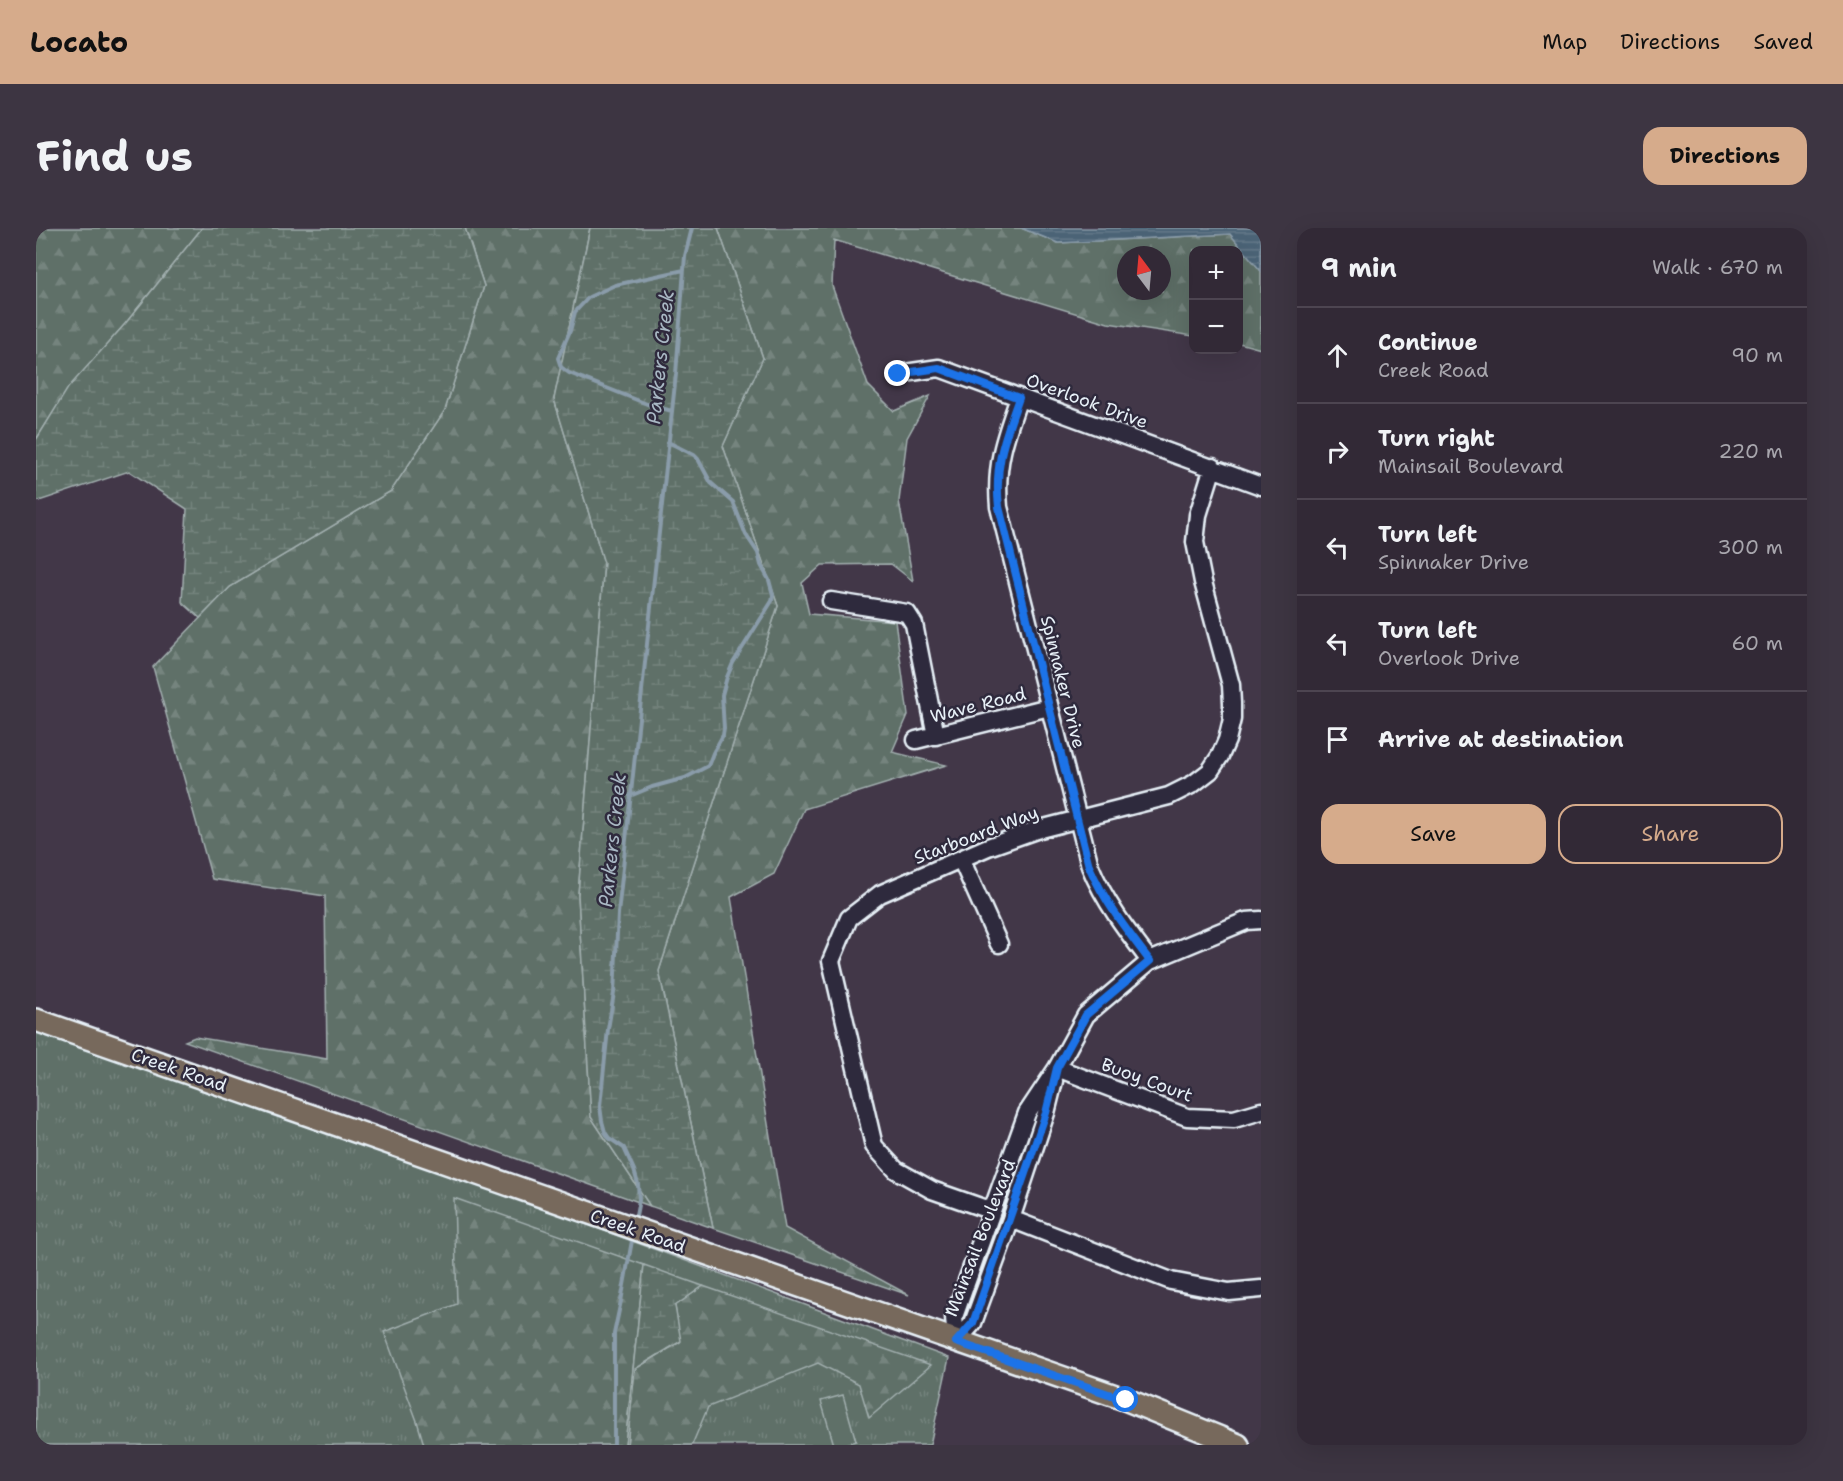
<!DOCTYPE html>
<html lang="en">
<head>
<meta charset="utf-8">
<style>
	:root { --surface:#322936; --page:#3d3542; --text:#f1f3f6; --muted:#a8a6ad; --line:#4d4551; --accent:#d6ab8b }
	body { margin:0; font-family:"Shantell Sans",sans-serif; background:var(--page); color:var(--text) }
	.controls { position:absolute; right:18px; top:18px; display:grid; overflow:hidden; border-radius:12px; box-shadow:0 6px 24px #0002 }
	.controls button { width:54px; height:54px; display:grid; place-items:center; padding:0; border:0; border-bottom:2px solid var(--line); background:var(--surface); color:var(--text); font:30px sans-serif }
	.compass { position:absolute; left:1081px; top:18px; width:54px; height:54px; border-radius:50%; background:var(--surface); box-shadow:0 6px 24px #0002; rotate:344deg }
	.stop { position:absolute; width:18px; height:18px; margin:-14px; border:4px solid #1a73e8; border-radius:50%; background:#fff }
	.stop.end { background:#1a73e8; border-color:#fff; box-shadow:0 2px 6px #0008 }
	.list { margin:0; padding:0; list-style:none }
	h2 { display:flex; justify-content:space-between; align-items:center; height:78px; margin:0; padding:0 24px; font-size:26px }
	h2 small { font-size:20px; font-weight:400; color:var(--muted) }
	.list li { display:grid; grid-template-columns:39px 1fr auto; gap:18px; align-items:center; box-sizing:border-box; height:96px; padding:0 24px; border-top:2px solid var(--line) }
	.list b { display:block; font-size:22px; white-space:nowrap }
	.list p { margin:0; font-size:20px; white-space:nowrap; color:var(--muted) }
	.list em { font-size:20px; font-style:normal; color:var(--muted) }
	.actions { display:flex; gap:12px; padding:18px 24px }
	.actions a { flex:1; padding:14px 0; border:2px solid var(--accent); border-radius:18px; text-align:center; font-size:21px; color:var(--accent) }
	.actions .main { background:var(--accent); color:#111 }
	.icon { flex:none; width:33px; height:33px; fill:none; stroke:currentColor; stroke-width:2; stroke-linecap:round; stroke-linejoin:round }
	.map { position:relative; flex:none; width:1225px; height:1217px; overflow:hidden; border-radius:18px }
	header { display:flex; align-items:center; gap:36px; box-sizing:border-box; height:84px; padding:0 30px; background:var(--accent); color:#111 }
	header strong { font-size:28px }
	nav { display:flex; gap:33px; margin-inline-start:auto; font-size:21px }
	.intro { display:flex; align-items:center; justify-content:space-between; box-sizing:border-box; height:144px; padding:0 36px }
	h1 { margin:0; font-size:42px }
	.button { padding:15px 27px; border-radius:18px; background:var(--accent); color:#111; font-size:21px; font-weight:700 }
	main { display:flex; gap:36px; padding:0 36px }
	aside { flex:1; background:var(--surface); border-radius:18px; box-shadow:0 6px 24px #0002 }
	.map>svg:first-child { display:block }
	.grass { fill:url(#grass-tufts); stroke:#a3b0b0; stroke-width:1.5 }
	.forest { fill:url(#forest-firs); stroke:#a3b0b0; stroke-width:1.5; fill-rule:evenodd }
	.wetland { fill:url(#wetland-marsh); stroke:#a3b0b0; stroke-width:1.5 }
	.pitch { fill:#5e6f67; stroke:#a3b0b0; stroke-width:1.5 }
	.water { fill:url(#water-rules); stroke:#8a9caa; stroke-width:1.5 }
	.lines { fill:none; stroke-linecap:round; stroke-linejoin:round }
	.stream { stroke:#8a9caa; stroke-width:4 }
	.minor-casing { stroke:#e8f1f8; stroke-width:21 }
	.major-casing { stroke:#e8f1f8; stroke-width:26 }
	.minor { stroke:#2f2a3d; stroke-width:16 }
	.major { stroke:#77695c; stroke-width:21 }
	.route { stroke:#1a73e8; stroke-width:8 }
	.labels { text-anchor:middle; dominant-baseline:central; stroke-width:5; stroke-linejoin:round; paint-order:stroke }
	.street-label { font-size:18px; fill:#e8f1f8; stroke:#2f2a3d }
	.water-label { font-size:20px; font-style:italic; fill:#a9b8c4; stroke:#2f2a3d }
</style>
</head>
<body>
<header>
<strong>Locato</strong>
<nav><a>Map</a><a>Directions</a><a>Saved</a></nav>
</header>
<div class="intro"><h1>Find us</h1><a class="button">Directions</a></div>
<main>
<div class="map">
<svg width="1225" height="1217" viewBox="0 0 1225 1217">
	<defs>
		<pattern id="grass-tufts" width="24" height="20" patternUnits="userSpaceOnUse" patternTransform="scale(1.5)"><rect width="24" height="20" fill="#5e6f67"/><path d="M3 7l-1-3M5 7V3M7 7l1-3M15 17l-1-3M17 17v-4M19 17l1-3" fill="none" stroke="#75847e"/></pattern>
		<pattern id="forest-firs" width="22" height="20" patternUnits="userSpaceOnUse" patternTransform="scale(1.5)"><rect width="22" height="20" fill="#5e6f67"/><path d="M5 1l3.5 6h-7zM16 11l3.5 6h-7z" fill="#75847e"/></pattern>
		<pattern id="wetland-marsh" width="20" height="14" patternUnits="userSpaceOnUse" patternTransform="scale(1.5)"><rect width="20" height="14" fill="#5e6f67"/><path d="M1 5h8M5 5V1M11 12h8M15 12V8" fill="none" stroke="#75847e"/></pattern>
		<pattern id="water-rules" width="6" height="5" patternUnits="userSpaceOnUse" patternTransform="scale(1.5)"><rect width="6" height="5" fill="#4b6376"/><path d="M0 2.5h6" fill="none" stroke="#657a8a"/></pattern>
	</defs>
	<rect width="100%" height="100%" fill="#423748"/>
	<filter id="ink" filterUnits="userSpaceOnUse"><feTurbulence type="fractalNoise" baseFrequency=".0167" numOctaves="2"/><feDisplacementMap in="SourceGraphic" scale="12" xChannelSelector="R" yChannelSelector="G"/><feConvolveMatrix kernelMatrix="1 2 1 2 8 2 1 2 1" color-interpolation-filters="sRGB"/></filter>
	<g filter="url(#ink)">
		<!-- grass -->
		<path class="grass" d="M0,793L913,1130L894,1217H0Z"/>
		<!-- forest -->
		<path class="forest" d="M0,0H166L89,96L33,160L0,212Z
			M429,0H554L518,171L568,335L542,667L555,889L614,978L149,813L159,809L291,831L289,668L176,651L117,439L194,359L355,263L409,182L448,58Z
			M682,0H985L1022,15L1194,6L1225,43V121L1203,115L1202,22H1158L1157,108L1072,95L798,12L796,58L832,157L858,183L894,168L871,210L863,273L877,353L855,336L786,337L766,355L773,386L859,393L872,487L856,524L910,537L768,581L738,646L695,669L749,1000L873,1067L677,1000L623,743L742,378L687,218L727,130ZM1090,27H1126V63H1090Z
			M418,970L608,1037L589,1217H388L381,1193L348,1104L421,1076Z
			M667,1058L895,1137L833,1190L823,1156L782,1135L672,1179L656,1217H591L599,1141L644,1114L639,1078Z"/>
		<!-- wetland -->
		<path class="wetland" d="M166,0H429L448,58L409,182L355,263L194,359L164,390L146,374L151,281L93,243L0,274V212L32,160L89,96Z
			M554,0H682L727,130L687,218L742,378L623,743L677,1000L614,978L555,889L542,667L568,335L518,171Z
			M608,1037L667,1058L639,1078L645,1113L599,1141L591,1217H589Z"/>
		<!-- pitch -->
		<path class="pitch" d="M807,1167L820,1213L806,1217H798L785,1173Z"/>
		<!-- water -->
		<path class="water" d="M985,0H1225V43L1194,6L1022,15Z"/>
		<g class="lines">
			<!-- stream -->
			<path class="stream" d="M636,183L611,176L533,145L525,139L522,130L534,103L539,84L553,69L579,57L648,42
				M594,568L616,559L649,550L672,538L677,525L687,507L688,501L686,467L691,449L697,435L736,373L737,367L733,352L725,337L722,325L710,307L697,274L675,255L662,231L658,227L632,214
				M599,993L603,972L602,956L598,942L588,920L573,910L569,904L566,893L564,878L572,801L578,765L582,686L640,146L649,28L656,0
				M578,1217V1106L586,1068L597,1007"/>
			<defs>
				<path id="minor" d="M862,146L903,140L1225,258
					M983,170C969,209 959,236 963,279L1054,638C1068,673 1091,703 1114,733
					M795,373L871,385L878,396L900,508
					M880,512L1013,479
					M925,631L963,716
					M1021,840L1151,889L1198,891L1225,883
					M956,983L896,962L860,942L838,918L795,733L813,690L844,666L952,619L1000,602L1133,568L1157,556L1174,543L1184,528L1191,512L1196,491V475L1195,457L1167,354L1159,314L1162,287L1177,239
					M975,991L1135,1053L1193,1064L1225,1061
					M920,1114L918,1089L991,885L1021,840L1050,787L1114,733L1210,693L1225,692
					M920,1114L937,1095L975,991L1010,885L1018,853"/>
				<path id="major" d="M0,792L1091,1172L1202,1217"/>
			</defs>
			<!-- minor casing -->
			<use href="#minor" class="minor-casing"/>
			<!-- major casing -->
			<use href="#major" class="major-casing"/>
			<!-- minor -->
			<use href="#minor" class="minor"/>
			<!-- major -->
			<use href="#major" class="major"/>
		</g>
	</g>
	<g class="lines" filter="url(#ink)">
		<!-- route -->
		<path class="route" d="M862,146L903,140L983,170C969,209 958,236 963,279L1053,638C1068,673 1091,703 1114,733L1050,787L1021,840L1010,885L937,1095L920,1114L1090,1172"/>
	</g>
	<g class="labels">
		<!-- street labels -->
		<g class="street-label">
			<text transform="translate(1051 173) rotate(20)">Overlook Drive</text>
			<text transform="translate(1027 454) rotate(76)">Spinnaker Drive</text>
			<text transform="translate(942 477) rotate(-14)">Wave Road</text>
			<text transform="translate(940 607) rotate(-21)">Starboard Way</text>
			<text transform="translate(143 842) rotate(19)">Creek Road</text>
			<text transform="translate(1111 852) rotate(20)">Buoy Court</text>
			<text transform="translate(602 1003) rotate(19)">Creek Road</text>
			<text transform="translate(944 1010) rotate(-69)">Mainsail Boulevard</text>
		</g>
		<!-- water labels -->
		<g class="water-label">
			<text transform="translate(624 129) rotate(-84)">Parkers Creek</text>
			<text transform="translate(576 612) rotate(-84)">Parkers Creek</text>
		</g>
	</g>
</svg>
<div class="controls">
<button>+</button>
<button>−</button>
</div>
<svg class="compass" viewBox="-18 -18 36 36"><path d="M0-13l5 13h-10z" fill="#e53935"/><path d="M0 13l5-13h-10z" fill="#a8a6ad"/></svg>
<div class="stop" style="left:1090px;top:1172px"></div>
<div class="stop end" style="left:862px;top:146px"></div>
</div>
<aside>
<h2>9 min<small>Walk · 670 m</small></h2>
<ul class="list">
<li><svg class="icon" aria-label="ahead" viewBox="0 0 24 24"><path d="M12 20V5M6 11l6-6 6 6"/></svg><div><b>Continue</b><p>Creek Road</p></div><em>90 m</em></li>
<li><svg class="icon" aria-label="right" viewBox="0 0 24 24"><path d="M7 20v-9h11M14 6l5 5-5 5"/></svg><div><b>Turn right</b><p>Mainsail Boulevard</p></div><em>220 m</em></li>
<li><svg class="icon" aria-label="left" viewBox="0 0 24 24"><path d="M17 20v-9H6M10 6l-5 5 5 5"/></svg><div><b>Turn left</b><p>Spinnaker Drive</p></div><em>300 m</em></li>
<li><svg class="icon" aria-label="left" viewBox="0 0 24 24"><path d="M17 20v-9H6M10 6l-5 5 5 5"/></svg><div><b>Turn left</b><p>Overlook Drive</p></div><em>60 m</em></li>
<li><svg class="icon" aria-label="arrive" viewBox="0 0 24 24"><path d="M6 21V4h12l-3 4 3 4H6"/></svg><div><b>Arrive at destination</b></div></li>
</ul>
<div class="actions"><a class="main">Save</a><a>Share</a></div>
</aside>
</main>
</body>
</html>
